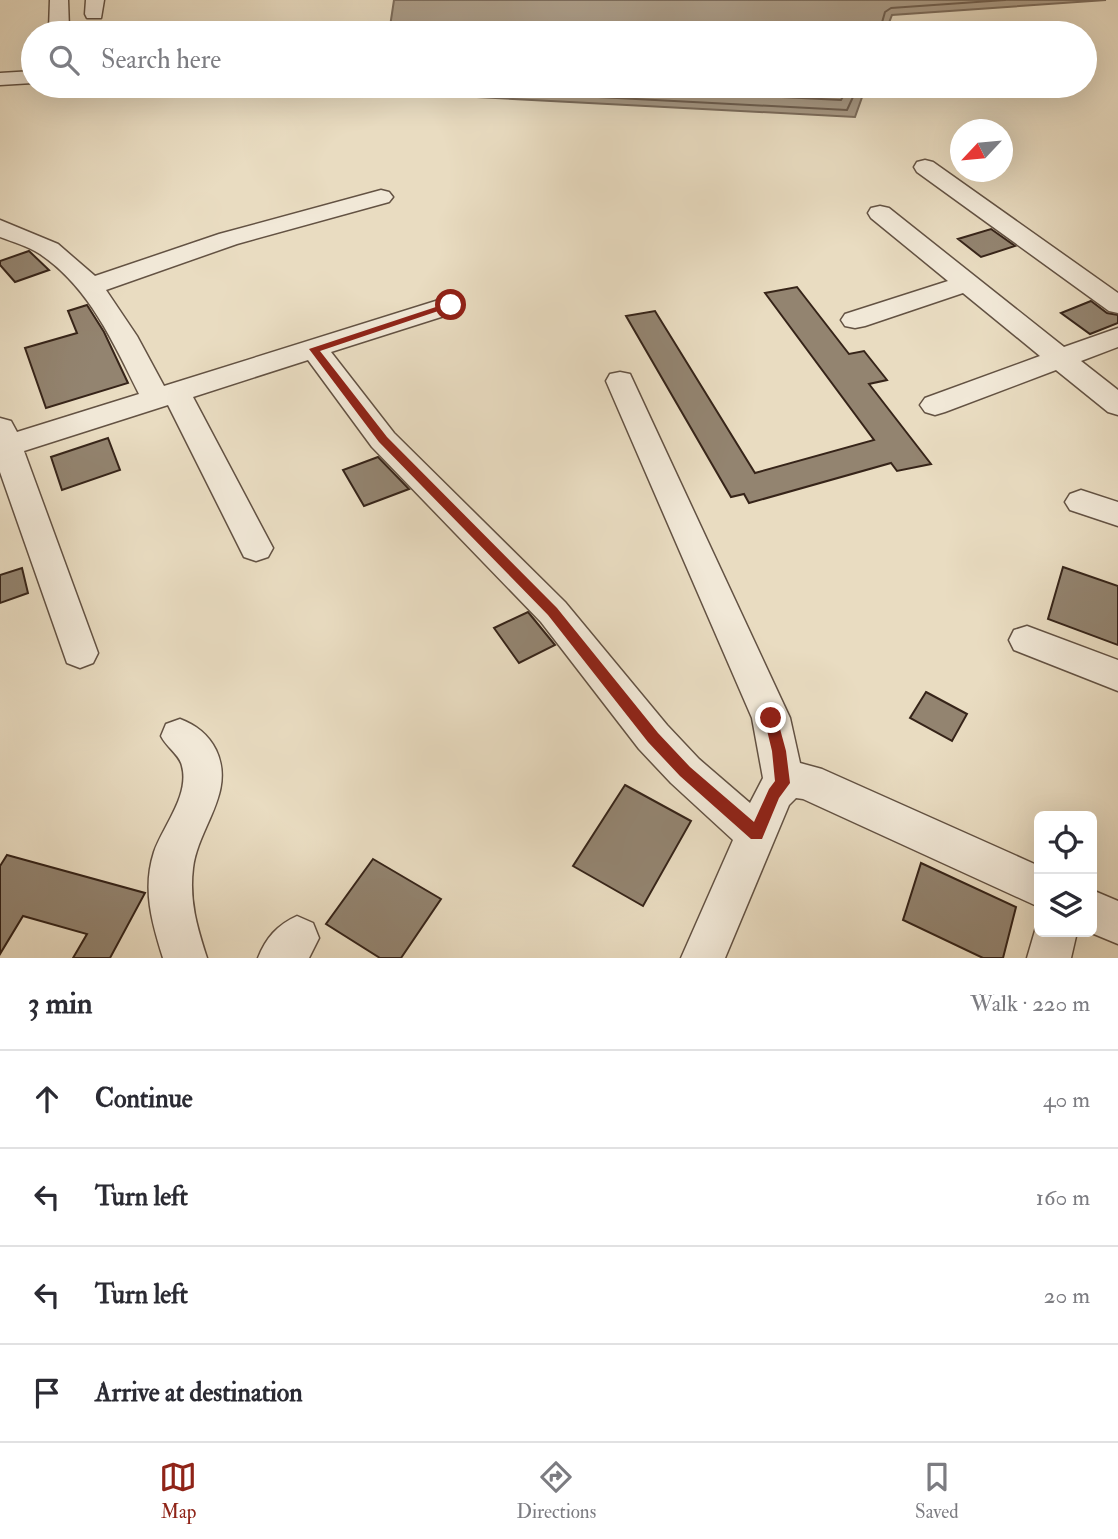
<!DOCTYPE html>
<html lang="en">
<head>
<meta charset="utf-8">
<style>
	:root { --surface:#fff; --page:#f2f2f3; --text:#2b2b33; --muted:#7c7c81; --line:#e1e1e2; --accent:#8f2418 }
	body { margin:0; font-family:"IM FELL Double Pica",serif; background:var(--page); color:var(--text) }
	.controls { position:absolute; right:21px; bottom:21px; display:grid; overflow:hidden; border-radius:10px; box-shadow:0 7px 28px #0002 }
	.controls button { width:63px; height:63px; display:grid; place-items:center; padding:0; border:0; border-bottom:2px solid var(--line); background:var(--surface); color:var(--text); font:35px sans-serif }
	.compass { position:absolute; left:950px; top:119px; width:63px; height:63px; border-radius:50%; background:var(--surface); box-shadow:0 7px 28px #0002; rotate:244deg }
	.stop { position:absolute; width:21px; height:21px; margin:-16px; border:5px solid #8f2418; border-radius:50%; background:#fff }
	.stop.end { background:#8f2418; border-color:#fff; box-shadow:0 2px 7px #0008 }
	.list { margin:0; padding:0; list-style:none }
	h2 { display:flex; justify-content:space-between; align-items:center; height:91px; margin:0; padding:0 28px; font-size:30px }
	h2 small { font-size:23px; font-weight:400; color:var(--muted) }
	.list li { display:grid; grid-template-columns:46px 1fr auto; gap:21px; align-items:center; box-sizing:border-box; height:98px; padding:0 28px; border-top:2px solid var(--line) }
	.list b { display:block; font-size:26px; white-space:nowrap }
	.list em { font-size:23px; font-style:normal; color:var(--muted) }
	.icon { flex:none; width:38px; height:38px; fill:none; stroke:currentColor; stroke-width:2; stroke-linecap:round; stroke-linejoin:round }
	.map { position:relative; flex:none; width:1118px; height:958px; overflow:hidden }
	.search { position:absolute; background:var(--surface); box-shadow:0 7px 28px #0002; left:21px; right:21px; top:21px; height:77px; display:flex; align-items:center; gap:18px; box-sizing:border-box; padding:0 24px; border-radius:38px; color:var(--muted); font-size:26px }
	.sheet { height:483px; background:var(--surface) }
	nav { display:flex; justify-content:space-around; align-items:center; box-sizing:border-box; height:98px; border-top:2px solid var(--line); background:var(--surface); font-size:19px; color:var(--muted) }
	nav a { display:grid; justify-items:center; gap:4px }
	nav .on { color:var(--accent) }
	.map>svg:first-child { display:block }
	.water { fill:#ac9d88; stroke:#7d6d5c; stroke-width:2 }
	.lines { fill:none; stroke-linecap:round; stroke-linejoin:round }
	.shore { stroke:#716050; stroke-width:2 }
	.building { fill:#938470; stroke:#362419; stroke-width:2 }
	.minor-casing { stroke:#635243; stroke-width:3 }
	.minor { fill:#f1e8d7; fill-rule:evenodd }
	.route { fill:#8f2418 }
</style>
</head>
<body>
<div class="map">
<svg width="1118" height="958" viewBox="0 0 1118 958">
	<rect width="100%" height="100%" fill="#e9dcc1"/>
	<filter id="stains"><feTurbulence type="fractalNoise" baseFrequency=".00286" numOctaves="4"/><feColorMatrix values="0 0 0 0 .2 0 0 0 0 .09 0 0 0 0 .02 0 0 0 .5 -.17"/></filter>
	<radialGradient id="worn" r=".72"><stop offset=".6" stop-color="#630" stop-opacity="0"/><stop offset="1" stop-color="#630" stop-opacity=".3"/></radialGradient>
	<!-- water -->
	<path class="water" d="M394,0H1106L892,15L885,33H389Z
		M382,86H866L855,117L381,92Z"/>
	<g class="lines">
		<!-- shore -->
		<path class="shore" d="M879,33L885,12L891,8L1005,0
			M390,86L847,110L858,86
			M558,86L841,100L849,86
			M760,86L834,90L838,86"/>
	</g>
	<!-- building -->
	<path class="building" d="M991,229L1015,246L981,257L958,239Z
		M29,251L49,270L15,282L0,265V261Z
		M797,287L849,354L864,351L887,380L869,384L931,464L897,471L891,463L749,503L744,494L731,497L626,316L655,311L755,473L874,440L765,293Z
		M1091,301L1107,313L1118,315V323L1090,334L1061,313Z
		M87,305L104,332L128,383L46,408L25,348L77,333L68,311Z
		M108,438L120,470L62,490L51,457Z
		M378,457L409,489L364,506L343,470Z
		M1063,567L1118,586V645L1048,619Z
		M22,568L28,593L0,603V575Z
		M528,612L555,645L519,663L494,628Z
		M926,692L967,714L952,741L910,718Z
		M625,785L691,821L643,906L573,866Z
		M7,855L145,893L110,958H73L87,934L23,916L0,954V866Z
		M373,859L441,899L401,958H380L326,924Z
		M921,863L1016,907L1003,958H983L903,920Z"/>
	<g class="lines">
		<defs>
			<path id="minor" d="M50,0H68L69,29L66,33H52L49,29Z
				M86,0H104L101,18H87L85,14Z
				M33,71V83L0,85V73Z
				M925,160L933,162L1118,293V313L1109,311L917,172L914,167L917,162Z
				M381,190L389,192L393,197L389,202L237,244L106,290L137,336L164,386L442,299L451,297L460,299L464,305L460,311L331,352L394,433L565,602L667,725L699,759L750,803L763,778L752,718L606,381L610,374L620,372L630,374L790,718L800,763L822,769L1039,866V907L803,799L796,798L789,805L725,958H681L733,840L671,783L639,749L541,622L372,447L308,360L193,397L273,548L268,557L256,561L244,557L168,405L24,451L98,653L93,663L80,668L67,663L0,472V418L11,421L17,432L139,394C113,342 89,287 40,254C28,246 13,242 0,237V220L58,244L95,276L219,234Z
				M880,206L889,208L1064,347L1118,328V347L1081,361L1118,390V415L1108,412L1056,370L945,412L935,415L925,412L920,405L925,398L1040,356L963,293L865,326L855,328L845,326L841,320L845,314L948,281L871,218L868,213L871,208Z
				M1081,490L1118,502V526L1070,510L1065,502L1070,494Z
				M1027,626L1118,660V691L1014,650L1009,640L1014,630Z
				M180,719C196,725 208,734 216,750C236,792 198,827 193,868C189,901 197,927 207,958H163C152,923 142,889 154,852C163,826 190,795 182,766C180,755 166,747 161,736L166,724Z
				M1092,890L1118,901V944L1089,932H1092Z
				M297,916L313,923L319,938L309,958H258C266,938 277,925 297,916Z
				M1039,917V932H1077L1071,958H1027Z"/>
		</defs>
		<!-- minor casing -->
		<use href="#minor" class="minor-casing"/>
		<!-- minor -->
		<use href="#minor" class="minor"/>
	</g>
	<!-- route -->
	<path class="route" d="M448,303L456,305L320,351L387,437L557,608L658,733L690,767L754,822L769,789L775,781L772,751L764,718L766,714H776L786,751L790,783L779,798L762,839H751L680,776L648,742L548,615L379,442L309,349Z"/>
	<rect width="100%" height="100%" filter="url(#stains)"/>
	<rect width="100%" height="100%" fill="url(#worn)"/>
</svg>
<div class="controls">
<button><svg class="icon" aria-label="locate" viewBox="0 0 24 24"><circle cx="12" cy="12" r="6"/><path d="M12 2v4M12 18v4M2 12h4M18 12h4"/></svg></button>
<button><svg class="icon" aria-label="layers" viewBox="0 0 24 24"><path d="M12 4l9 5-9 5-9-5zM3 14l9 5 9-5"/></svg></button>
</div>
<svg class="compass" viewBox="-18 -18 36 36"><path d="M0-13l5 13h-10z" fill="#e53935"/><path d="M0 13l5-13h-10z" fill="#7c7c81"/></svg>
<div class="stop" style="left:451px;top:305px"></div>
<div class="stop end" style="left:771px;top:718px"></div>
<div class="search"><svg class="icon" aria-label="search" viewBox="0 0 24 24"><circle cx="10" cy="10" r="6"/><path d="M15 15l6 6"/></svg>Search here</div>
</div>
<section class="sheet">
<h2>3 min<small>Walk · 220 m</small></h2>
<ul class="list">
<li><svg class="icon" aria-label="ahead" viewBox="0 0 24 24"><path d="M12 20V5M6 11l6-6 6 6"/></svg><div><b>Continue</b></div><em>40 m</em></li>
<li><svg class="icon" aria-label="left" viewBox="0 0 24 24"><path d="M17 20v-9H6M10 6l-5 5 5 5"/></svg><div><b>Turn left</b></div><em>160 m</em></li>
<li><svg class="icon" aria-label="left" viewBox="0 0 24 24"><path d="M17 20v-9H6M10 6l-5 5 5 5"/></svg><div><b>Turn left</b></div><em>20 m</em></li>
<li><svg class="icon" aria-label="arrive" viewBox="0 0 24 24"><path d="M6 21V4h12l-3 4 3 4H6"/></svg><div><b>Arrive at destination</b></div></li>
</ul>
</section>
<nav>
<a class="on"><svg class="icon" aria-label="map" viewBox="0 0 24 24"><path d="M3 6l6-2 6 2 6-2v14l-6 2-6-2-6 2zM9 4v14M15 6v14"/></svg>Map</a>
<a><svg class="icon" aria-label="directions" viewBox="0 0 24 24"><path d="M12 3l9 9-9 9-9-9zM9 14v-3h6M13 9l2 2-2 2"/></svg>Directions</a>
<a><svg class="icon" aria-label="saved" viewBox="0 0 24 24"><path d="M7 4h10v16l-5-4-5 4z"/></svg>Saved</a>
</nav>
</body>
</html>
